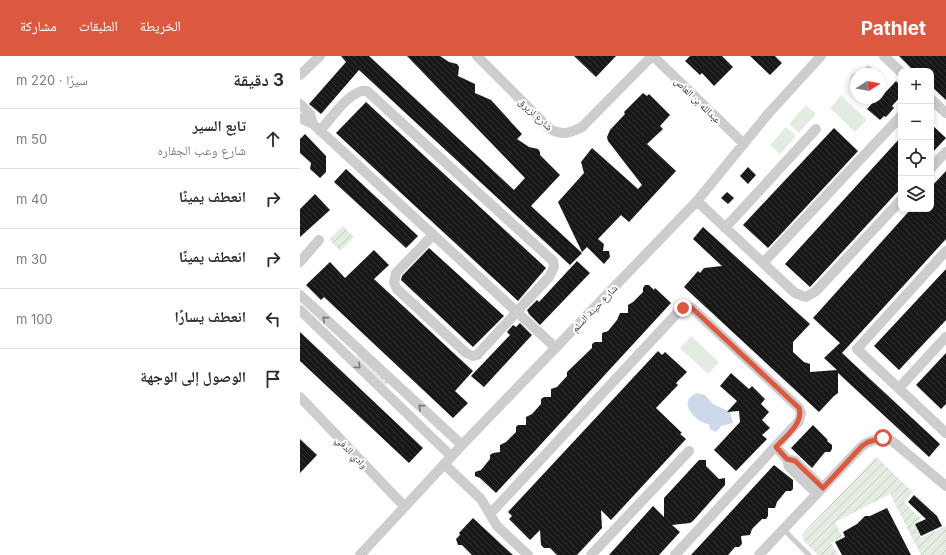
<!DOCTYPE html>
<html lang="ar">
<head>
<meta charset="utf-8">
<style>
	:root { --surface:#fff; --page:#f7f7f7; --text:#2b2b33; --muted:#7c7c81; --line:#e1e1e2; --accent:#da5940 }
	body { margin:0; font-family:Inter,"Noto Naskh Arabic",sans-serif; background:var(--page); color:var(--text); direction:rtl }
	.controls { position:absolute; right:12px; top:12px; display:grid; overflow:hidden; border-radius:8px; box-shadow:0 2px 6px #0003 }
	.controls button { width:36px; height:36px; display:grid; place-items:center; padding:0; border:0; border-bottom:1px solid var(--line); background:var(--surface); color:var(--text); font:20px sans-serif }
	.compass { position:absolute; left:550px; top:12px; width:36px; height:36px; border-radius:50%; background:var(--surface); box-shadow:0 2px 6px #0003; rotate:79deg }
	.stop { position:absolute; width:12px; height:12px; margin:-9px; border:3px solid #da5940; border-radius:50%; background:#fff }
	.stop.end { background:#da5940; border-color:#fff; box-shadow:0 1px 4px #0008 }
	.list { margin:0; padding:0; list-style:none }
	h2 { display:flex; justify-content:space-between; align-items:center; height:52px; margin:0; padding:0 16px; font-size:17px }
	h2 small { font-size:13px; font-weight:400; color:var(--muted) }
	.list li { display:grid; grid-template-columns:26px 1fr auto; gap:12px; align-items:center; box-sizing:border-box; height:60px; padding:0 16px; border-top:1px solid var(--line) }
	.list b { display:block; font-size:15px; white-space:nowrap }
	.list p { margin:0; font-size:13px; white-space:nowrap; color:var(--muted) }
	.list em { font-size:13px; font-style:normal; color:var(--muted) }
	.icon { flex:none; width:22px; height:22px; fill:none; stroke:currentColor; stroke-width:2; stroke-linecap:round; stroke-linejoin:round }
	.map { position:relative; flex:none; width:646px; height:499px; overflow:hidden; direction:ltr }
	header { display:flex; align-items:center; gap:24px; box-sizing:border-box; height:56px; padding:0 20px; background:var(--accent); color:#fff }
	header strong { font-size:19px }
	nav { display:flex; gap:22px; margin-inline-start:auto; font-size:14px }
	main { display:flex }
	aside { flex:1; background:var(--surface) }
	.map>svg:first-child { display:block }
	.grass { fill:url(#grass-dots) }
	.garden { fill:url(#garden-furrows) }
	.pitch { fill:#e3ece0 }
	.water { fill:#cdd8ea }
	.building { fill:url(#building-back-hatch) }
	.lines { fill:none; stroke-linecap:round; stroke-linejoin:round }
	.service { stroke:#cdcdcd; stroke-width:5 }
	.minor { stroke:#cdcdcd; stroke-width:10 }
	.oneway { stroke:#777 }
	.route { stroke:#da5940; stroke-width:5 }
	.labels { text-anchor:middle; dominant-baseline:central; stroke-width:4; stroke-linejoin:round; paint-order:stroke }
	.street-label { font-size:10px; fill:#303030; stroke:#fff }
</style>
</head>
<body>
<header>
<strong>Pathlet</strong>
<nav><a>الخريطة</a><a>الطبقات</a><a>مشاركة</a></nav>
</header>
<main>
<div class="map">
<svg width="646" height="499" viewBox="0 0 646 499">
	<defs>
		<pattern id="grass-dots" width="8" height="8" patternUnits="userSpaceOnUse"><rect width="8" height="8" fill="#e3ece0"/><path d="M2 2h.1M6 6h.1" fill="none" stroke="#c3cbc0" stroke-width="1.8" stroke-linecap="round"/></pattern>
		<pattern id="garden-furrows" width="10" height="10" patternUnits="userSpaceOnUse"><rect width="10" height="10" fill="#e3ece0"/><path d="M-1 1l2-2M0 10L10 0M9 11l2-2" fill="none" stroke="#c3cbc0"/></pattern>
		<pattern id="building-back-hatch" width="6" height="6" patternUnits="userSpaceOnUse"><rect width="6" height="6" fill="#171717"/><path d="M-1 5l2 2M0 0l6 6M5-1l2 2" fill="none" stroke="#303030"/></pattern>
	</defs>
	<rect width="100%" height="100%" fill="#fff"/>
	<!-- grass -->
	<path class="grass" d="M59,299L88,326L87,329H85L56,301Z"/>
	<!-- garden -->
	<path class="garden" d="M43,170L54,181L40,195L29,183Z
		M576,401L613,436L604,446L621,463L614,467L621,482L646,470V499H621L590,438L535,466L542,481L531,487L538,499H518L504,485L502,479L505,475Z"/>
	<!-- pitch -->
	<path class="pitch" d="M541,39L567,64L555,76L530,52Z
		M506,49L516,58L499,77L489,68Z
		M486,71L496,80L480,98L470,89Z
		M391,280L419,306L408,318L380,292Z"/>
	<!-- water -->
	<path class="water" d="M567,9L570,10L574,14L579,15L580,18H556V29L550,25L551,20L554,17L562,16Z
		M397,337L405,339L413,348L430,356L433,367L421,370L419,373L415,376L410,373L409,368C395,366 376,345 397,337Z"/>
	<!-- building -->
	<path class="building" d="M41,0H69L214,134L225,122L107,0H140L149,6L157,8L159,11L158,20L175,28V37L191,44L222,78L217,83L229,91L238,93L240,96V99L260,119L231,150L282,197L270,209L59,14L21,58L9,48L46,6Z
		M274,0H316L296,21Z
		M390,0H422L433,11L414,30L402,17L400,19L385,5Z
		M450,0H475L482,7L470,19Z
		M599,0H646V44L631,30V15H614Z
		M596,25L601,30V40L592,50L594,52L586,61L584,60L580,64L567,53L577,42H580V40L581,41Z
		M343,37L347,40L349,38L370,59L360,70L363,73L347,88L376,115L329,166L321,159L298,183L304,188L303,195H309L310,201L304,208L287,191L282,196L258,146L284,117L281,106L292,92L338,133L342,129L308,85L307,81L310,74L325,58L324,56Z
		M66,46L246,212L218,245L36,77Z
		M631,68L646,82L631,98Z
		M534,72L558,95L468,192L443,169Z
		M5,78L26,100V116L20,122L10,113L11,107L0,97V83Z
		M601,81V132L510,231L485,208Z
		M448,111L456,119L448,128L440,120Z
		M46,113L118,180L106,192L34,126Z
		M646,115V183L542,297L640,388L629,401L538,317V337L534,340L519,356L384,231L398,215L400,217L404,212L422,210L393,183L403,171L510,268L493,286V296L504,306L510,308V316L537,314L524,302L540,287L513,262L611,153H631V131Z
		M427,136L434,142L428,148L421,142Z
		M15,138L30,154L0,181V153Z
		M129,192L204,260L173,291L101,224L102,220Z
		M74,194L89,209L74,223L173,315L155,335L168,347L153,362L24,241L21,244L6,229L30,206L45,222Z
		M277,205L290,217L240,269L229,258L227,254L237,244L239,246Z
		M646,213V264L599,314L574,290Z
		M345,229H349L354,234L355,232L371,247L196,437L180,422L175,420V416L181,414L190,403V399L193,397L200,396V389L206,386L216,376V371L218,369H226V361L232,358L241,348V343L244,341H251V333L257,331L267,320V316L292,292V288L295,286H302V277L308,275L317,264L320,257H328V249L333,246L343,236V232Z
		M220,267L232,279L184,331L171,320L210,279L207,276L213,269L216,271Z
		M0,276L123,392L109,407L0,305Z
		M358,295L362,299L365,296L387,316L376,327L378,329L356,352L382,377L380,378L386,383L311,464L301,454L302,472L277,499H257L250,492H244L241,489L240,474L230,484L209,463L212,460L208,456Z
		M646,297V348L641,353L616,329Z
		M431,317L449,333L452,330L465,343L461,348L469,356L462,364L470,372L462,379L467,383L436,415L414,394L440,366L439,355L427,356L437,345L420,330Z
		M513,369L528,384L527,385L532,389V393L530,396H525L512,412L491,392Z
		M0,383L17,399L0,417Z
		M399,404H406V410L419,423L425,422V429L393,465L390,467L372,469L380,476L359,499H309L353,450L364,461V442Z
		M474,409L493,424V433L491,435H486L477,446L475,452H468V460L466,463H462L452,473L450,479L441,480L442,488L439,491H435L428,499H391Z
		M614,439L637,460L642,470L621,480L615,468L626,463L608,446Z
		M587,452L611,499H542L535,486L545,481L543,476L557,468L565,460H570Z
		M173,462L202,489L213,499H172L162,489H158L156,483L160,479L159,477Z"/>
	<g class="lines">
		<!-- service -->
		<path class="service" d="M483,473L509,499"/>
		<!-- minor -->
		<path class="minor" d="M177,0L250,73C262,80 270,77 282,71L352,0
			M353,0L444,88
			M584,0L601,16
			M0,19L20,0
			M631,43L646,57
			M0,48L10,58L13,68
			M0,62L13,68L256,292
			M20,75C30,64 52,31 67,35L253,205L254,211L249,221L177,299L173,300L166,297L97,233L94,227L96,217L133,179
			M631,112L646,96
			M397,145L495,237L506,241L516,235L601,144
			M425,172L516,73
			M646,195L557,293L646,377
			M0,206L19,184
			M463,207L601,60
			M0,239L162,389
			M0,254L151,400
			M599,332L646,281
			M0,341L104,450
			M476,391L487,403L495,405L523,432
			M487,403L489,411L517,438
			M144,408L181,443L197,470L228,499
			M190,458L380,254L386,251L392,252L499,352L501,357L499,365L375,499
			M60,499L162,389L397,145L468,58L521,0
			M291,499L389,395
			M459,499L562,390C571,383 580,382 591,384L646,430"/>
	</g>
	<!-- one-way arrows -->
	<defs><path id="oneway-chevron" d="M-2-3.5L2.5 0L-2 3.5" fill="none" stroke-width="1.6" stroke-linecap="round" stroke-linejoin="round"/></defs>
	<g class="oneway">
		<use href="#oneway-chevron" transform="translate(25 263) rotate(-138)"/>
		<use href="#oneway-chevron" transform="translate(58 310) rotate(44)"/>
		<use href="#oneway-chevron" transform="translate(121 351) rotate(-138)"/>
	</g>
	<g class="lines">
		<!-- route -->
		<path class="route" d="M383,252H392L499,352C504,367 485,381 476,391L487,403L495,405L523,432L562,390L568,386L583,382"/>
	</g>
	<g class="labels">
		<!-- street labels -->
		<g class="street-label">
			<text transform="translate(398 44) rotate(44)">عبدالله بن العاص</text>
			<text transform="translate(236 58) rotate(43)">شارع لزيرق</text>
			<text transform="translate(294 252) rotate(-46)">شارع حينة السلم</text>
			<text transform="translate(52 396) rotate(46)">وادي الدفي</text>
		</g>
	</g>
</svg>
<div class="controls">
<button>+</button>
<button>−</button>
<button><svg class="icon" aria-label="locate" viewBox="0 0 24 24"><circle cx="12" cy="12" r="6"/><path d="M12 2v4M12 18v4M2 12h4M18 12h4"/></svg></button>
<button><svg class="icon" aria-label="layers" viewBox="0 0 24 24"><path d="M12 4l9 5-9 5-9-5zM3 14l9 5 9-5"/></svg></button>
</div>
<svg class="compass" viewBox="-18 -18 36 36"><path d="M0-13l5 13h-10z" fill="#e53935"/><path d="M0 13l5-13h-10z" fill="#7c7c81"/></svg>
<div class="stop" style="left:583px;top:382px"></div>
<div class="stop end" style="left:383px;top:252px"></div>
</div>
<aside>
<h2>3 دقيقة<small>سيرًا · 220 m</small></h2>
<ul class="list">
<li><svg class="icon" aria-label="ahead" viewBox="0 0 24 24"><path d="M12 20V5M6 11l6-6 6 6"/></svg><div><b>تابع السير</b><p>شارع وعب الجفاره</p></div><em>50 m</em></li>
<li><svg class="icon" aria-label="right" viewBox="0 0 24 24"><path d="M7 20v-9h11M14 6l5 5-5 5"/></svg><div><b>انعطف يمينًا</b></div><em>40 m</em></li>
<li><svg class="icon" aria-label="right" viewBox="0 0 24 24"><path d="M7 20v-9h11M14 6l5 5-5 5"/></svg><div><b>انعطف يمينًا</b></div><em>30 m</em></li>
<li><svg class="icon" aria-label="left" viewBox="0 0 24 24"><path d="M17 20v-9H6M10 6l-5 5 5 5"/></svg><div><b>انعطف يسارًا</b></div><em>100 m</em></li>
<li><svg class="icon" aria-label="arrive" viewBox="0 0 24 24"><path d="M6 21V4h12l-3 4 3 4H6"/></svg><div><b>الوصول إلى الوجهة</b></div></li>
</ul>
</aside>
</main>
</body>
</html>
